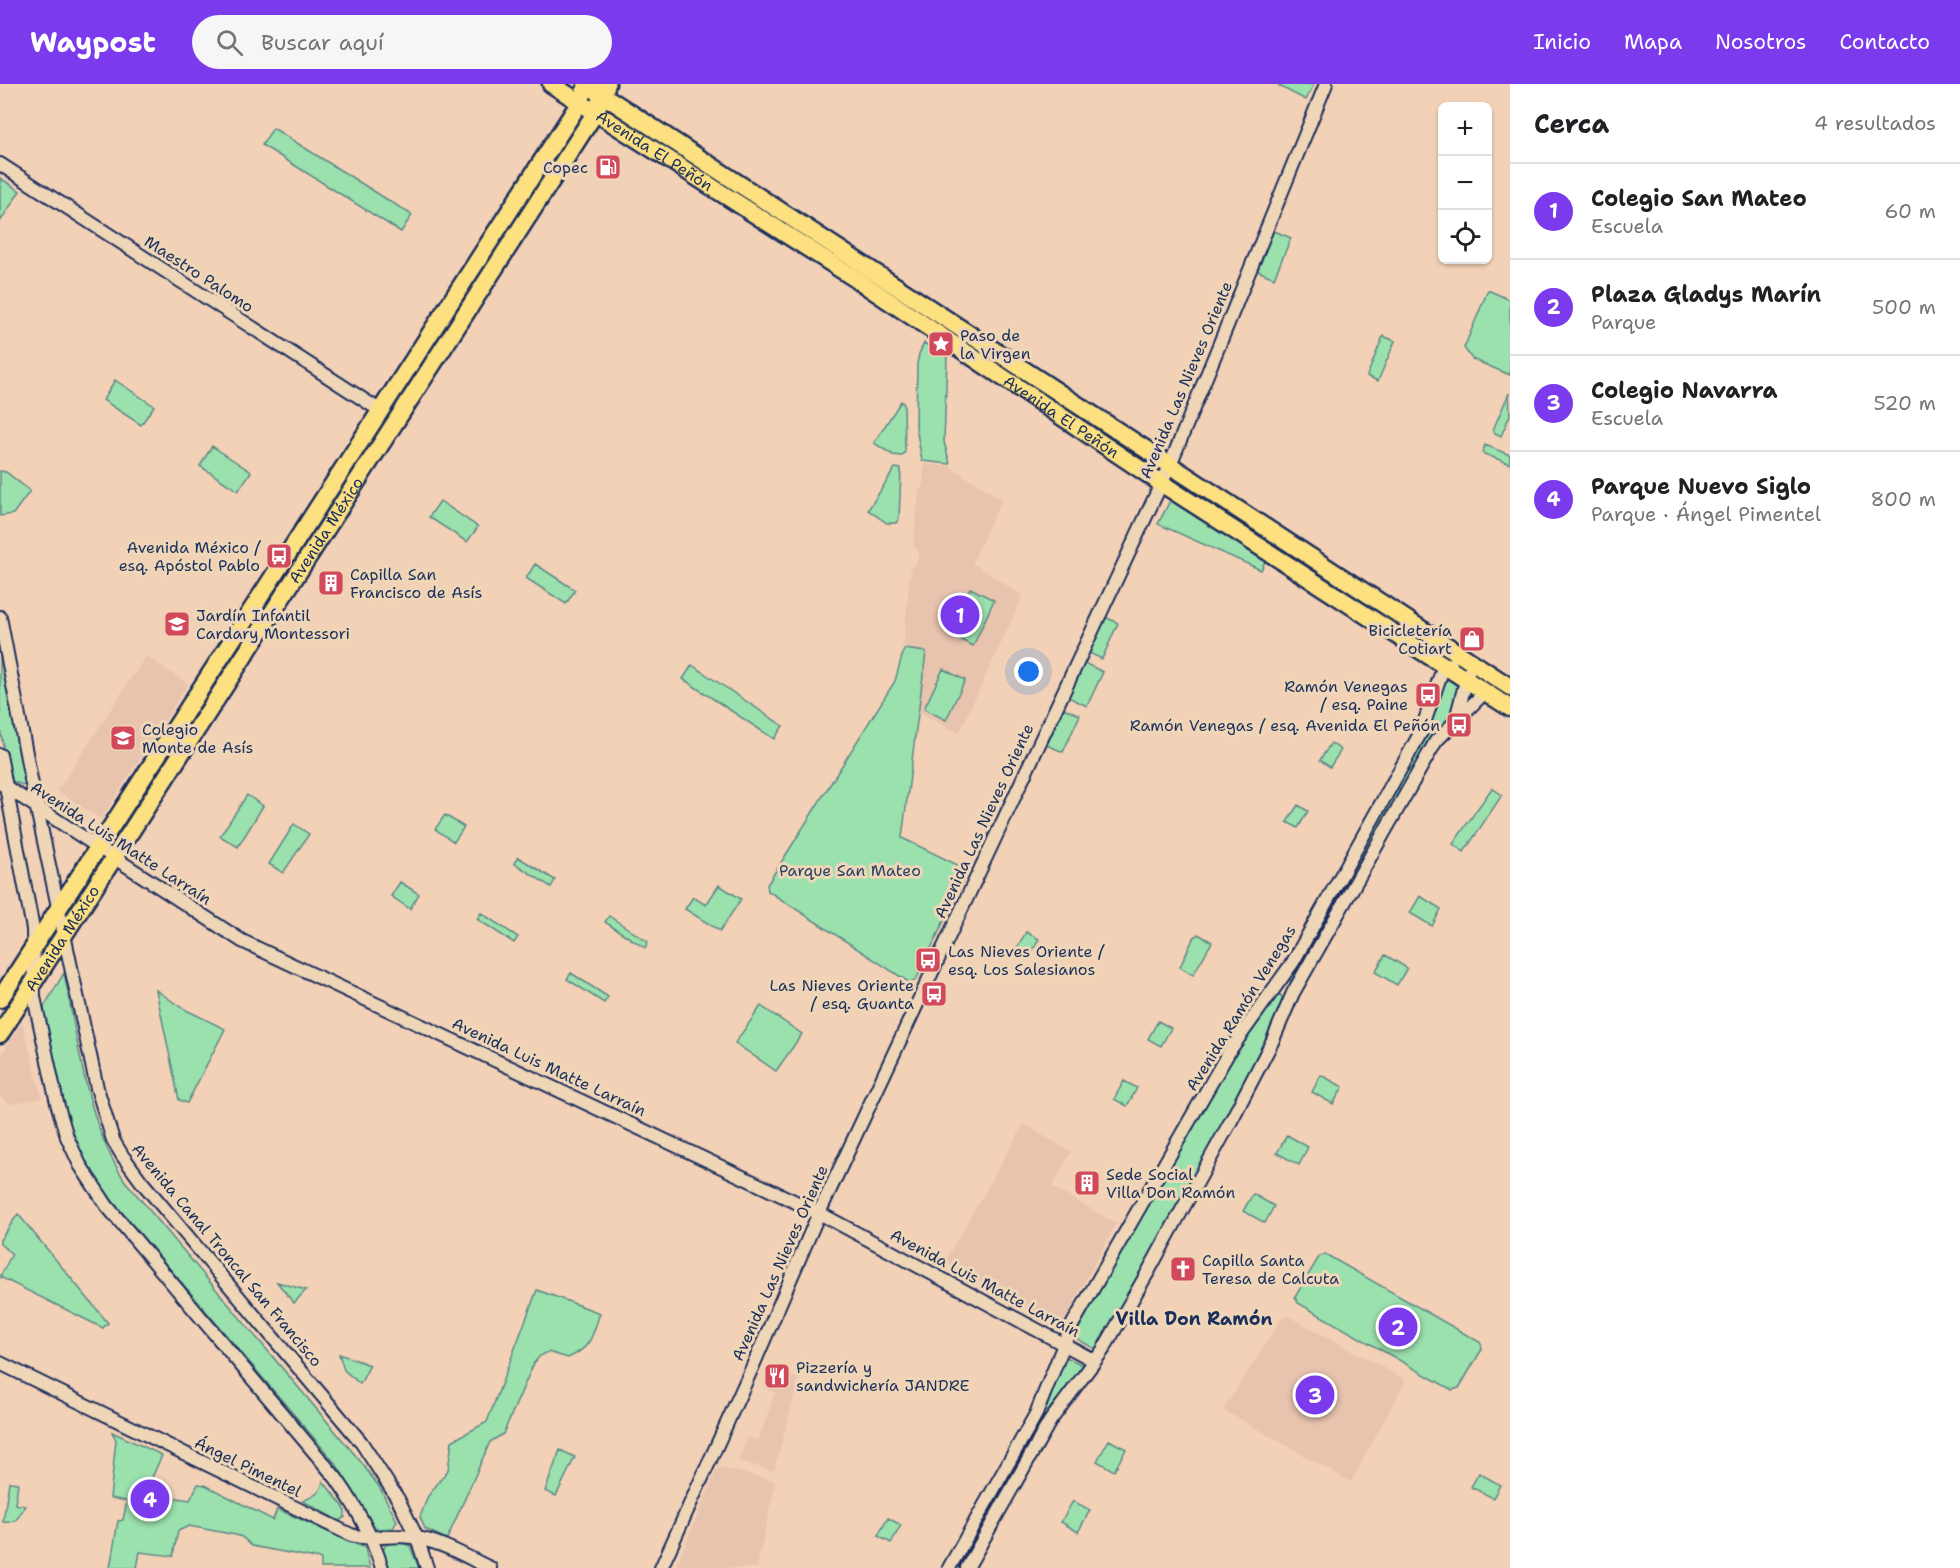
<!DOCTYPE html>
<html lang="es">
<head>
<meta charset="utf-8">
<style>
	:root { --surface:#fff; --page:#f6f6f6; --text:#202124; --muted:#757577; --line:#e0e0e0; --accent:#7c3aed }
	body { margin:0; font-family:"Shantell Sans",sans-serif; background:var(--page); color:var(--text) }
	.controls { position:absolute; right:18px; top:18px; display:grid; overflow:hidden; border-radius:9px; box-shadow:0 2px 4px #0004 }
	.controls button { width:54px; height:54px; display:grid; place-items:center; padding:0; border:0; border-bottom:2px solid var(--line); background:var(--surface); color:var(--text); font:30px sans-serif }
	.you { position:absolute; left:1029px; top:588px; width:21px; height:21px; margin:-15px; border:4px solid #fff; border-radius:50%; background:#1a73e8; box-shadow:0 0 0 9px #1a73e833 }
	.badge { display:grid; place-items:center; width:39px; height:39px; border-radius:50%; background:var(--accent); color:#fff; font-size:20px; font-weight:700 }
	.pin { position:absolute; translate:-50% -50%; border:3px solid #fff; box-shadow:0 2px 6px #0006 }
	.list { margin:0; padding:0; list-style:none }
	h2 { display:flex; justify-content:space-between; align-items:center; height:78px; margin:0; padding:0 24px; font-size:26px }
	h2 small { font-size:20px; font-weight:400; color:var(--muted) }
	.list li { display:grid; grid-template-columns:39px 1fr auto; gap:18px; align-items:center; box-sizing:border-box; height:96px; padding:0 24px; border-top:2px solid var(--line) }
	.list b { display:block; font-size:22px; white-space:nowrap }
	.list p { margin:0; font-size:20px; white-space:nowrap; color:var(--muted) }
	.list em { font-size:20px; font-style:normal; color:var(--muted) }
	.icon { flex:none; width:33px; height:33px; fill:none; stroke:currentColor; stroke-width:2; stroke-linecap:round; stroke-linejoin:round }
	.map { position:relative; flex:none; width:1510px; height:1484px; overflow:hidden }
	header { display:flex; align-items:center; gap:36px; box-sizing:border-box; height:84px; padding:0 30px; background:var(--accent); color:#fff }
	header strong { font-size:28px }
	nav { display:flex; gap:33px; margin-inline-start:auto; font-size:21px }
	.search { width:420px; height:54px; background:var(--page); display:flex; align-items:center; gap:15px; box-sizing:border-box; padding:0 21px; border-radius:33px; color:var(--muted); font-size:22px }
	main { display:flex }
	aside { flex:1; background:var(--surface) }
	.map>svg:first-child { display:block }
	.built { fill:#e8c4af }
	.green { fill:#9be1ae; stroke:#5b8886; stroke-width:1.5 }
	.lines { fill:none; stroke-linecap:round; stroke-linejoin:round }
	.minor-casing { stroke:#1b2f5e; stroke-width:16 }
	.major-casing { stroke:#1b2f5e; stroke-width:21 }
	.minor { stroke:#efd6b7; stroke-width:12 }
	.major { stroke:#fde080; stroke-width:16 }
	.labels { text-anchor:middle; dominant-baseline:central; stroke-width:6; stroke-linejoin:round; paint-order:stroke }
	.street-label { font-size:16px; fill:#1b2f5e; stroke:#efd6b7 }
	.poi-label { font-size:16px; fill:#1b2f5e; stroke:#efd6b7; text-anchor:start }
	.park-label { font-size:16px; fill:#284166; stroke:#efd6b7 }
	.neighbourhood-label { font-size:18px; font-weight:bold; fill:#1b2f5e; stroke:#efd6b7 }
</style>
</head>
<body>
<header>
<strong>Waypost</strong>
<div class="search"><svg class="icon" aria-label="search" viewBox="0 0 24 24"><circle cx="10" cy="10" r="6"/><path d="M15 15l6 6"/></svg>Buscar aquí</div>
<nav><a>Inicio</a><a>Mapa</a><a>Nosotros</a><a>Contacto</a></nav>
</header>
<main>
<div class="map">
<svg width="1510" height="1484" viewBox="0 0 1510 1484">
	<rect width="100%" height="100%" fill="#f3d1b6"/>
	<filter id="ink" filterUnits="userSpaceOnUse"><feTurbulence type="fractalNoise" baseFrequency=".0167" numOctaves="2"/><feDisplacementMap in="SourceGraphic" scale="12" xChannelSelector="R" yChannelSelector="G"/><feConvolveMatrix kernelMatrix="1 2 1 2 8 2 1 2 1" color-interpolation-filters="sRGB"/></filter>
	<g filter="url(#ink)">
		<!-- built -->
		<path class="built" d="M924,380L949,382L1002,415L972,479L1023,512L959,649L918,629L926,569L904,565V550L911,483L917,480L919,468L913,461L919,407L923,401Z
			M146,572L188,600L101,735L57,707Z
			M22,938L42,1014L10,1020L0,1013V973Z
			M1024,1040L1071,1068L1052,1103L1116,1139L1061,1243L944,1178Z
			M1288,1232L1406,1296L1351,1398L1223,1326L1281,1236Z
			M771,1284L799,1295L774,1387L738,1377L747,1353L758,1357L775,1309L764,1303Z
			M718,1383L776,1397L757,1484H675Z"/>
		<!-- green -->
		<path class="green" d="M1283,0H1314L1306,16L1279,2Z
			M273,44L412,131L401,148L262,61Z
			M0,94L20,107L0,138Z
			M1272,146L1291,154L1274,194L1256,186Z
			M1488,206L1510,216V291L1472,275L1464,264Z
			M1383,252L1395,257L1378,297L1367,292Z
			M924,259L947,273L944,358L950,380L922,377L916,343L917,280L919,270Z
			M115,296L154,322L141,341L103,316Z
			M1509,309L1510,331L1501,352L1495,349L1493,346Z
			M901,317L904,320L905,368L902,372L893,371L874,359Z
			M1485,361L1510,371V380L1482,369Z
			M212,362L251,388L238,407L200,382Z
			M895,384L901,385L899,435L896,439H887L868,426Z
			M0,387L6,388L30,407L13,430L0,432Z
			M1171,415L1266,475L1261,486L1158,440Z
			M440,417L478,443L467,458L429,433Z
			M535,480L575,506L566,520L526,494Z
			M970,504L994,516L973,562L949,550Z
			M1365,514L1510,608V618L1362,519Z
			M1103,532L1118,539L1102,575L1087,568Z
			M0,556L28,703L9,696L0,644Z
			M904,565L926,568L902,754L968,786L916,896L910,899L768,807L767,801L895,597Z
			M1084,579L1103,588L1087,622L1068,613Z
			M692,581L783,642L774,655L683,595Z
			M943,585L965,596L946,636L924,625Z
			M1447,593L1461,602L1446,641L1427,660L1293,895L1290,897V892L1423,657Z
			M1063,624L1080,631L1063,668L1047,661Z
			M1331,659L1341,666L1330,683L1320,676Z
			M1492,704L1502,711L1464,768L1453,760Z
			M247,711L263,722L238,763L220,752Z
			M1298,721L1308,727L1298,744L1287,738Z
			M445,731L464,743L454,758L435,745Z
			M294,740L309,750L283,789L269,780Z
			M518,773L555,796L551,803L514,779Z
			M400,798L419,810L410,825L391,812Z
			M719,801L741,815L720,847L685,825L693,813L706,821Z
			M1420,812L1441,825L1432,842L1410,829Z
			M481,829L518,853L514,859L477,835Z
			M609,832L648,858L645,864L605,838Z
			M1026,848L1039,855L1029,873L1016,866Z
			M1198,850L1212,858L1193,891L1180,883L1193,855Z
			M1385,871L1407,884L1397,901L1375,888Z
			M64,889C78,956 86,1039 125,1097L361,1378L380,1404L397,1437L393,1444L376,1445L336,1380L119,1125C104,1106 88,1087 78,1064C60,1022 53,971 42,926Z
			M571,889L608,913L604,919L567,895Z
			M156,906L182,924L225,945L187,1019L179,1016Z
			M1281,911L1283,919L1261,975L1100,1261L1095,1265L1074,1253L1236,963L1273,913Z
			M761,922L802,950L776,987L735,959Z
			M1158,937L1171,944L1161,962L1148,955Z
			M1321,991L1343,1003L1333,1020L1312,1008Z
			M1124,997L1137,1004L1127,1022L1114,1015Z
			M1287,1051L1308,1063L1299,1081L1277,1069Z
			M1253,1110L1274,1122L1265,1139L1243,1127Z
			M18,1130L108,1239L103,1244L0,1193L12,1170L0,1160V1156Z
			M1325,1170L1481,1259L1482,1265L1459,1304L1452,1306L1298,1219L1295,1213L1319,1173Z
			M277,1198L306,1206L294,1219Z
			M537,1206L600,1229C592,1252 592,1263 568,1274L548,1268L540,1272L534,1279L503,1350L490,1358L447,1455L425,1445L420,1433L428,1412L448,1386L452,1357L487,1338Z
			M339,1270L370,1281L360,1300L344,1286Z
			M1064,1272L1085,1282L1051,1323L960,1484H956L1047,1323Z
			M112,1348L162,1371L145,1409L190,1416L198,1400L205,1401L273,1436L277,1425L365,1464L370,1484H321V1475L252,1462L242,1453L236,1451L189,1442L178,1447L173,1472L140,1468L137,1484H110L118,1437L123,1436L127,1417L110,1414L116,1356Z
			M1109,1356L1126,1365L1114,1387L1097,1377Z
			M560,1366L575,1373L556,1412L545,1407Z
			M1479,1389L1500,1401L1493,1414L1471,1403Z
			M323,1397L343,1422L345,1427V1433L339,1437L303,1417C314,1412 321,1409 323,1397Z
			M9,1398L18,1399L15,1420L25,1422C18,1433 18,1440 3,1438Z
			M1073,1417L1090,1426L1078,1448L1061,1438Z
			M888,1434L901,1441L891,1459L878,1452Z
			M391,1458H400L410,1462L419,1484H386L382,1470L385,1462Z"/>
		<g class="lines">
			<defs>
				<path id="minor" d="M0,80L381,327
					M0,533L34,711L97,1004L113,1056L122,1071L141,1097L361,1358L398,1415L417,1454L427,1484
					M1456,635L1468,589
					M0,671L33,845L34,913L57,1019L67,1053L80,1081L107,1122L336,1394C356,1422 372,1452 382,1484
					M0,699L242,857L819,1129L1095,1277
					M0,1279L351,1451C372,1457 391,1450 412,1453C440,1457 465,1472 490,1484
					M661,1484L752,1284L819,1129L1170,381L1326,0
					M949,1484L1036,1330L1071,1243L1230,966L1293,878L1421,648L1444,581L1451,580
					M967,1484L1050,1337L1103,1266L1148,1188L1232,1035L1272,958L1293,909L1436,657L1485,608"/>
				<g id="major">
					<path id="s1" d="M551,0L859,197L1161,399L1510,624"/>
					<path d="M586,0L1510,603"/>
					<path d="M0,915L580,18L584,8"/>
					<path id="s2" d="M0,950L595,29L607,0"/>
				</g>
			</defs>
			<!-- minor casing -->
			<use href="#minor" class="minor-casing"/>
			<!-- major casing -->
			<use href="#major" class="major-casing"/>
			<!-- minor -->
			<use href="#minor" class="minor"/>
			<!-- major -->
			<use href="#major" class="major"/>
		</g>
	</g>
	<!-- icons -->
	<defs>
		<symbol id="fuel-square" viewBox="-11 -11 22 22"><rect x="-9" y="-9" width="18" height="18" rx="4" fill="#d1495b" stroke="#efd6b7"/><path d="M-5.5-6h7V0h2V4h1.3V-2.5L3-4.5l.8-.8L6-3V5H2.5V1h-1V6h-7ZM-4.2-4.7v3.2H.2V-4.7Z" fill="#fff"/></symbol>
		<symbol id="sight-square" viewBox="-11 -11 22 22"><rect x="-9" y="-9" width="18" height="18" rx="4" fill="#d1495b" stroke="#efd6b7"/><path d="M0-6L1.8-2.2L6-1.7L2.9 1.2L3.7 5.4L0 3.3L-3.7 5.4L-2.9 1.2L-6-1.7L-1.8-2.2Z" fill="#fff"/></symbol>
		<symbol id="bus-square" viewBox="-11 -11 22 22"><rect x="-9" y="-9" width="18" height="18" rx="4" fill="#d1495b" stroke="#efd6b7"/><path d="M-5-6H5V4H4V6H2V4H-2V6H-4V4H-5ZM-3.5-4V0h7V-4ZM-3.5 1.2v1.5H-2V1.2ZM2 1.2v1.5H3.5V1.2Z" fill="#fff"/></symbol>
		<symbol id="building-square" viewBox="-11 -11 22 22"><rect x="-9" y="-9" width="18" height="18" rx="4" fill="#d1495b" stroke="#efd6b7"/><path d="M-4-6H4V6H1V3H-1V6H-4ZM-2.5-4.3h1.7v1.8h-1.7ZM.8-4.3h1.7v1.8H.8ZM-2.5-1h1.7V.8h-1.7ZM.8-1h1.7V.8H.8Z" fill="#fff"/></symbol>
		<symbol id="school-square" viewBox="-11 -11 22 22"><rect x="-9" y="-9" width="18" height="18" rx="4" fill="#d1495b" stroke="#efd6b7"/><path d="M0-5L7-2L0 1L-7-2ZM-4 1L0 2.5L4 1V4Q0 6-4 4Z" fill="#fff"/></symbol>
		<symbol id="shop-square" viewBox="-11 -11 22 22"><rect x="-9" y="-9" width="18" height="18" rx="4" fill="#d1495b" stroke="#efd6b7"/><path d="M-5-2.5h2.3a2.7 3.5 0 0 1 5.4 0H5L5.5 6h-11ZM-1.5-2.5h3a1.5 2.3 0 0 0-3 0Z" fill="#fff"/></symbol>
		<symbol id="church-square" viewBox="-11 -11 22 22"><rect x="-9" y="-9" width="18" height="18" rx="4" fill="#d1495b" stroke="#efd6b7"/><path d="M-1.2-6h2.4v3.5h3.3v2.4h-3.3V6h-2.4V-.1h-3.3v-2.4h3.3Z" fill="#fff"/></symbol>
		<symbol id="restaurant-square" viewBox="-11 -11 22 22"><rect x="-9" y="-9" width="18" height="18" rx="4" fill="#d1495b" stroke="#efd6b7"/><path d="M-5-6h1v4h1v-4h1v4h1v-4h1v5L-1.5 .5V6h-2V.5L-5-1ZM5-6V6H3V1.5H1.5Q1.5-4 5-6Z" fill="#fff"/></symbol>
	</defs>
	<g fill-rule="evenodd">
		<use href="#fuel-square" x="593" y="68" width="30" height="30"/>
		<use href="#sight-square" x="926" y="245" width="30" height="30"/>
		<use href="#bus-square" x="264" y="457" width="30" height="30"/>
		<use href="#building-square" x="316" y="484" width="30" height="30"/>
		<use href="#school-square" x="162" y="525" width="30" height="30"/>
		<use href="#shop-square" x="1457" y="540" width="30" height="30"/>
		<use href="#bus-square" x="1413" y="596" width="30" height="30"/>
		<use href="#bus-square" x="1444" y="626" width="30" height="30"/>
		<use href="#school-square" x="108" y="639" width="30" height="30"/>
		<use href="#bus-square" x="913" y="861" width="30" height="30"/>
		<use href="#bus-square" x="919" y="895" width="30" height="30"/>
		<use href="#building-square" x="1072" y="1084" width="30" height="30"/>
		<use href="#church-square" x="1168" y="1170" width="30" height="30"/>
		<use href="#restaurant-square" x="762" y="1277" width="30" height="30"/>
	</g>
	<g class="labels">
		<!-- street labels -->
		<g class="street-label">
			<text stroke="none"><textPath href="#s1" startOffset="123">Avenida El Peñón</textPath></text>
			<text transform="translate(199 190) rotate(33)">Maestro Palomo</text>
			<text transform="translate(1186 296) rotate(-67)">Avenida Las Nieves Oriente</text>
			<text stroke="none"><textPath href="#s1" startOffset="609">Avenida El Peñón</textPath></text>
			<text stroke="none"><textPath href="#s2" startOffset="600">Avenida México</textPath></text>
			<text transform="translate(984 737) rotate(-65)">Avenida Las Nieves Oriente</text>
			<text transform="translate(121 759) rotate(33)">Avenida Luis Matte Larraín</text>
			<text stroke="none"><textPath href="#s2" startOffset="114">Avenida México</textPath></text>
			<text transform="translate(1241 924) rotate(-58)">Avenida Ramón Venegas</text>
			<text transform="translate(549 983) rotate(25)">Avenida Luis Matte Larraín</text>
			<text transform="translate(227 1171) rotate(50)">Avenida Canal Troncal San Francisco</text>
			<text transform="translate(780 1179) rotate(-66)">Avenida Las Nieves Oriente</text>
			<text transform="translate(985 1199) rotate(28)">Avenida Luis Matte Larraín</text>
			<text transform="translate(248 1383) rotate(26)">Ángel Pimentel</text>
		</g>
		<!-- poi labels -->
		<g class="poi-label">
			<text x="588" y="83" text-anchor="end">Copec</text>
			<text x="960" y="251">Paso de<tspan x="960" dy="18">la Virgen</tspan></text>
			<text x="260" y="463" text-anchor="end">Avenida México /<tspan x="260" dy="18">esq. Apóstol Pablo</tspan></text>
			<text x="350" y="490">Capilla San<tspan x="350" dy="18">Francisco de Asís</tspan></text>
			<text x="196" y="531">Jardín Infantil<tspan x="196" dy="18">Cardary Montessori</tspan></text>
			<text x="1452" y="546" text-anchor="end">Bicicletería<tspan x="1452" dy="18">Cotiart</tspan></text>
			<text x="1408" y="602" text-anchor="end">Ramón Venegas<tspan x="1408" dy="18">/ esq. Paine</tspan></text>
			<text x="1440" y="641" text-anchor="end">Ramón Venegas / esq. Avenida El Peñón</text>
			<text x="142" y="645">Colegio<tspan x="142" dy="18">Monte de Asís</tspan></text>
			<text x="948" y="867">Las Nieves Oriente /<tspan x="948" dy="18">esq. Los Salesianos</tspan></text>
			<text x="914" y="901" text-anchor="end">Las Nieves Oriente<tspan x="914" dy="18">/ esq. Guanta</tspan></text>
			<text x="1106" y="1090">Sede Social<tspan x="1106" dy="18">Villa Don Ramón</tspan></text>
			<text x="1202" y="1176">Capilla Santa<tspan x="1202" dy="18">Teresa de Calcuta</tspan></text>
			<text x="796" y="1283">Pizzería y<tspan x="796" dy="18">sandwichería JANDRE</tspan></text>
		</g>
		<!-- park labels -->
		<g class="park-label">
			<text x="850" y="786">Parque San Mateo</text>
		</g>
		<!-- neighbourhood labels -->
		<g class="neighbourhood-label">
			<text x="1194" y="1235">Villa Don Ramón</text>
		</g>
	</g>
</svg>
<div class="controls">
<button>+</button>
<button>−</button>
<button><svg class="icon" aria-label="locate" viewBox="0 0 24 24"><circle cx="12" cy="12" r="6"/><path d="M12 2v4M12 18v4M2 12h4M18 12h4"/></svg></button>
</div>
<div class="you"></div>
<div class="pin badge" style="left:960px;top:531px">1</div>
<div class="pin badge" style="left:1398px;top:1243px">2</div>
<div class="pin badge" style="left:1315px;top:1311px">3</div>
<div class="pin badge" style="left:150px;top:1415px">4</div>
</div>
<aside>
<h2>Cerca<small>4 resultados</small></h2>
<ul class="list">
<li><span class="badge">1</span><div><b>Colegio San Mateo</b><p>Escuela</p></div><em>60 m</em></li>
<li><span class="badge">2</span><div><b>Plaza Gladys Marín</b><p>Parque</p></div><em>500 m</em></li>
<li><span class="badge">3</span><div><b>Colegio Navarra</b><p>Escuela</p></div><em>520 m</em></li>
<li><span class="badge">4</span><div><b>Parque Nuevo Siglo</b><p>Parque · Ángel Pimentel</p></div><em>800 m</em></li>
</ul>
</aside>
</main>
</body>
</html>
